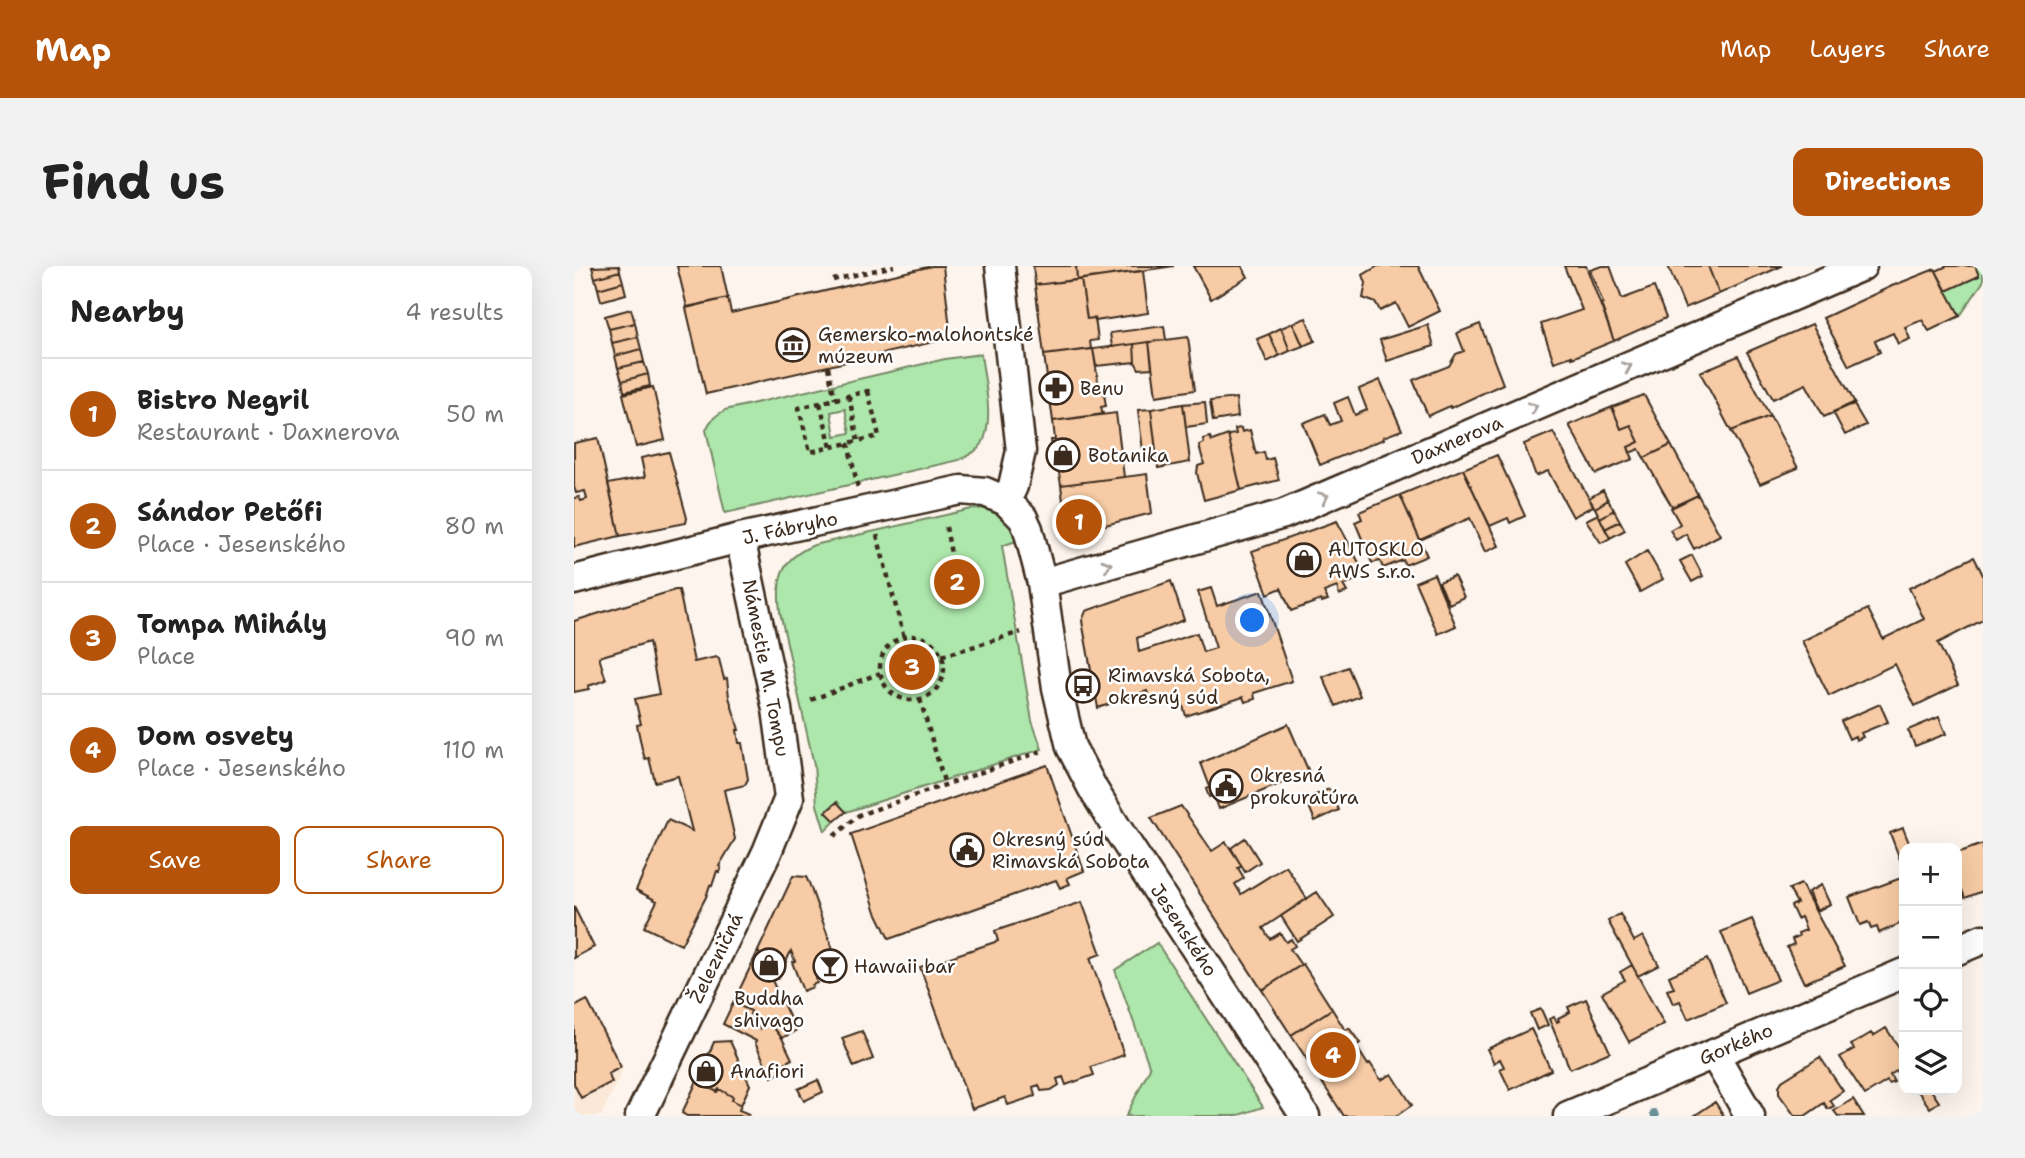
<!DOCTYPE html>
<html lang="en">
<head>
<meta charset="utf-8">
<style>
	:root { --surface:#fff; --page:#f2f2f2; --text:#222; --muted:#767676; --line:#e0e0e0; --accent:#b45309 }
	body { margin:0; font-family:"Shantell Sans",sans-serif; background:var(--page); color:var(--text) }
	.controls { position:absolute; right:21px; bottom:21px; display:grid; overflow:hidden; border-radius:14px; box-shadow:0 7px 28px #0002 }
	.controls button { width:63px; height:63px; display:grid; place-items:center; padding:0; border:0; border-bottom:2px solid var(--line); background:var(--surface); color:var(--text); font:35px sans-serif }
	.you { position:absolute; left:679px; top:355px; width:24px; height:24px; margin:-18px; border:5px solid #fff; border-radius:50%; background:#1a73e8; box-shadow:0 0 0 10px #1a73e833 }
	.badge { display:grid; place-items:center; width:46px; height:46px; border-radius:50%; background:var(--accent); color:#fff; font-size:23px; font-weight:700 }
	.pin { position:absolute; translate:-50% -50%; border:4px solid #fff; box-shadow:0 2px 7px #0006 }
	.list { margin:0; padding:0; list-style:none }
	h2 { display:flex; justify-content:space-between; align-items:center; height:91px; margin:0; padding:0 28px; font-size:30px }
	h2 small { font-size:23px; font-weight:400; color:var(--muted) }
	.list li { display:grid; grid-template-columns:46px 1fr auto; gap:21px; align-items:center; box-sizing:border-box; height:112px; padding:0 28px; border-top:2px solid var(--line) }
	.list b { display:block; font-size:26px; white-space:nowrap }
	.list p { margin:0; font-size:23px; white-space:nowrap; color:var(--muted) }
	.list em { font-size:23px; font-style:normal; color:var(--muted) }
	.actions { display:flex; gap:14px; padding:21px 28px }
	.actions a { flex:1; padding:16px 0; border:2px solid var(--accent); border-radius:14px; text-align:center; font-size:24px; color:var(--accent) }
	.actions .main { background:var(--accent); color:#fff }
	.icon { flex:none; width:38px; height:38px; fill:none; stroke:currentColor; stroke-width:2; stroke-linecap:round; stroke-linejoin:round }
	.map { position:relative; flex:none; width:1409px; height:850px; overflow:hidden; border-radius:14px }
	header { display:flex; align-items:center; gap:42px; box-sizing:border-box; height:98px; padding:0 35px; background:var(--accent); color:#fff }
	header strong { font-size:33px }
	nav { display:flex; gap:38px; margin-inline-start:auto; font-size:24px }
	.intro { display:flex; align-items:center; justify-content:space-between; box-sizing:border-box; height:168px; padding:0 42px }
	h1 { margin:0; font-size:49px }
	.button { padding:18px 32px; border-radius:14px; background:var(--accent); color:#fff; font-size:24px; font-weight:700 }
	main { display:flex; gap:42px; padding:0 42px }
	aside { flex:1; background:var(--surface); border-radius:14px; box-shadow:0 7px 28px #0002 }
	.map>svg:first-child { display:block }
	.built { fill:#fbe8d7 }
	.green { fill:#ade7ac; stroke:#748865; stroke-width:2; fill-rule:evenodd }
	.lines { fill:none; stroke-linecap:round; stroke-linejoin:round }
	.stream { stroke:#699097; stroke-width:8 }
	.building { fill:#f6cba5; stroke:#3b2a1e; stroke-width:2 }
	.minor-casing { stroke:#3b2a1e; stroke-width:33 }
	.path { stroke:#3b2a1e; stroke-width:4.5; stroke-dasharray:5 5; stroke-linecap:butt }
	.minor { stroke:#fff; stroke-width:28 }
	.oneway { stroke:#a79f9a }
	.labels { text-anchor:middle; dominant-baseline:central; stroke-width:5; stroke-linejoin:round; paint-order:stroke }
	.poi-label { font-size:19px; fill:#3b2a1e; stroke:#fff; text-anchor:start }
	.street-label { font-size:19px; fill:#3b2a1e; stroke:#fff }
</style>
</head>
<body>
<header>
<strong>Map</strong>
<nav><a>Map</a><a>Layers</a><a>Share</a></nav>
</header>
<div class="intro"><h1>Find us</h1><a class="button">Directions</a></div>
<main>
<aside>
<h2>Nearby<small>4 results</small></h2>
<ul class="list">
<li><span class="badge">1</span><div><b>Bistro Negril</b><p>Restaurant · Daxnerova</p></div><em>50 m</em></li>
<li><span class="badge">2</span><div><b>Sándor Petőfi</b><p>Place · Jesenského</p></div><em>80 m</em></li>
<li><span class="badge">3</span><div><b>Tompa Mihály</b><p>Place</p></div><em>90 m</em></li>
<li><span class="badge">4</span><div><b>Dom osvety</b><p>Place · Jesenského</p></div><em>110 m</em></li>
</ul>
<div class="actions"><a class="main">Save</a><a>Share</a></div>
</aside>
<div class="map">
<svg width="1409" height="850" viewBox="0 0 1409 850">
	<rect width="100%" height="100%" fill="#fdf5ed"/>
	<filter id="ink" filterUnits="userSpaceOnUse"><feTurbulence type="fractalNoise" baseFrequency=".0143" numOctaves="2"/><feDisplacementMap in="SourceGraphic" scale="14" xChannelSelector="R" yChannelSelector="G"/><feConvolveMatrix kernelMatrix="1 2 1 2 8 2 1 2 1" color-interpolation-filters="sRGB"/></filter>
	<g filter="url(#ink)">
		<!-- built -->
		<path class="built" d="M47,801L49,803L27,850H0V818L7,832L38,817L34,808Z"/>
		<!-- green -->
		<path class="green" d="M1401,0H1409V16L1386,50L1372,25L1405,10Z
			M407,88C410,114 421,153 408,178C403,186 393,190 385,194L151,247L132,164C136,154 141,150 151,144L371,93ZM271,143L276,167L261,170L257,146Z
			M416,242C432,246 438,259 442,275L428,280L458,455L468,483L272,546L262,537L252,545L261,555L251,565L243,539L240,499L206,346C202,312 206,293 240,279L398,243Z
			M583,677L689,841L662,850H552L576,802L541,704Z"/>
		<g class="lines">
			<!-- stream -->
			<path class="stream" d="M1080,847L1081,850"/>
		</g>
		<!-- building -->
		<path class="building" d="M45,0L46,5L21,12L18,1Z
			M103,0H147L154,32L113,41Z
			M358,0H369L377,72L132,128L112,42L154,32L157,47Z
			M459,0H502L503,14L461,19Z
			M502,0H600L503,14Z
			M619,0H668L674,11L637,33Z
			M804,0H844L866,45L834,61L822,37L806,45L802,37L789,32L792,17L789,9Z
			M990,0H1012L1040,75L998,92V90L980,96L967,58L1008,44Z
			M1028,0H1036L1048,33L1080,21L1092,52L1040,75L1027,38L1029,37L1016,4Z
			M1094,0H1134L1145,28L1111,42Z
			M1134,0H1208L1145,28Z
			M1373,0H1401L1405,10L1372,25L1362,5Z
			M1361,3L1386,50L1355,65L1348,54L1331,61L1336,73L1324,78L1319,67L1301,75L1306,86L1275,100L1249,52L1318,20Z
			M46,5L49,16L24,23L21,12Z
			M569,5L574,47L521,55V52L513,53L507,13Z
			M507,13L513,53L521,52L524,74L516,75L517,83L470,89L461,19Z
			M49,16L52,28L27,35L24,23Z
			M57,43L61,57L35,63L31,50Z
			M732,52L741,75L729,80L719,57Z
			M61,57L64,71L38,77L35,63Z
			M719,57L729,80L716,85L707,62Z
			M906,58L929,118L877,142L876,140L854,150L839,114L875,100L882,88L890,85L883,67Z
			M1238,58L1281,137L1250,151L1232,118L1199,133L1173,86Z
			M854,59L860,80L813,95L806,74Z
			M590,60L592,74L538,81L536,67Z
			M707,62L716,85L705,90L695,68Z
			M695,68L705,90L693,96L683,73Z
			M64,71L67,83L41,90L38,77Z
			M614,71L621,124L582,130L575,76Z
			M575,76L578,102L565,103L561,96L560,78Z
			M560,78L561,96L522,100L519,83Z
			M67,83L70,96L44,102L41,90Z
			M519,83L525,121H529L532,140L527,141L529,148L479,155L470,89Z
			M1164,90L1196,150L1157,165L1126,106Z
			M70,96L74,108L48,115L44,102Z
			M74,108L76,120L50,126L48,115Z
			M806,114L828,164L809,171L810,173L746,199L729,157L751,148L756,159L767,155L760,137L774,131L781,149L793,144L785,123Z
			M79,121L91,174L62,181L49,128Z
			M1070,129L1097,179L1070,192L1065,183L1056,187L1054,181L1065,176L1057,159L1047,163L1038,141Z
			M662,132L664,151L639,155L636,135Z
			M631,136L633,158L612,161L609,138Z
			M1279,137L1292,159L1271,169L1259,146Z
			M609,138L616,196L584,202L577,143Z
			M1038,141L1047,163L1057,159L1065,176L1054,181L1059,193L1022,208L995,159Z
			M577,143L582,184L569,185L564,144Z
			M542,147L550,211L487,219L484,201L481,202L477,174H481L479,155Z
			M1196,150L1224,202L1186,218L1157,165Z
			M667,162L668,166L676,164L682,188L690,186L692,194L699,192L705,214L667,224L654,169L662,168L661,163Z
			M979,166L1019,240L999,251L974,205L962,210L950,178Z
			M654,169L667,224L630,234L623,207L624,200L630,198L625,179L630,177L629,173L636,171L638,175Z
			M24,172L46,270L0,281V232L5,231L7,235L13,233L11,225L2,227L0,221V177Z
			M1097,179L1124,229L1098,241L1070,192Z
			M95,186L113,252L112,257L46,270L34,218L71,211L67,192Z
			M923,189L951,250L936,257L934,252L916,260L889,203Z
			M889,203L925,280L911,286L896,252L846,274L826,229Z
			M573,208L578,247L504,266L492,259L487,219Z
			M1029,224L1034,234L1021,242L1015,232Z
			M826,229L853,290L831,299L829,294L809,302L806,295L798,297L781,256L788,253L785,246Z
			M1124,229L1146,269L1120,283L1112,268L1102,274L1096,264L1106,258L1097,242Z
			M1034,234L1040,244L1026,252L1021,242Z
			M1040,244L1046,255L1031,263L1026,252Z
			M1024,248L1036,272L1027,277L1012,254Z
			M763,255L792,310L769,319L773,326L765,329L763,321L750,326L754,334L748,336L747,334L717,345L707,322L694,328L678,285Z
			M1046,255L1051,264L1036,272L1031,263Z
			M1073,285L1089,313L1066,326L1051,299Z
			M1118,289L1129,310L1118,316L1106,295Z
			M1400,291L1409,309V354L1364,377L1384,419L1341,440L1321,398L1255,430L1228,375L1294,343L1309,373L1350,353L1335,322Z
			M860,308L882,360L864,368L841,316Z
			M880,310L890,331L875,338L865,316Z
			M597,315L610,354L563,372L565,386L623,367L629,386L642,382L624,326L637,322L643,340L688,325L718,415L680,427L681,433L671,436L669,431L612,450L606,430L577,439L573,425L524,442L508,355L512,345Z
			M101,324H105L120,396L142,391L145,393L150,413L153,412L155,431L165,464H163L165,477H168L174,513L171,519L150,524L161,573L145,600L147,601L145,606L143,605L138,620L136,619L132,631L107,679L70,661L83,635L62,624L94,554L118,565L104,510L81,516L75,492L71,493L68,483L63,459L67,458L61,433L85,428L75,376L25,391L32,414L14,420L15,423L0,426V355Z
			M774,401L786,430L762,440L749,411Z
			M1306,438L1314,456L1287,467L1289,471L1282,474L1281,470L1275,473L1267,455Z
			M1365,451L1372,468L1341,480L1334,464Z
			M714,458L735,506L645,543L640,529L635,531L632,523L636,521L627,497Z
			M473,499L510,605L493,612L496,618L486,622L482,614L315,673L302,646L277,568Z
			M755,523L765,544L741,555L732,533Z
			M263,536L272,546L261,555L252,546Z
			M607,540L638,585L652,576L668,600L664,602L670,612L661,618L667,628L712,600L733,633L689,662L696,673L706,667L712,676L717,673L721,680L716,683L727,699L688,724L577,552Z
			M1329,562L1337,582H1330V604L1316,567Z
			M671,572L686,596L671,606L657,582Z
			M1409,578V625L1391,632L1388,624L1383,626V587Z
			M219,610L232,611L235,617L266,704L242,713L243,717L238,719L239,721L229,725L218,696L221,695L217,685L204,713L196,709L184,685Z
			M1330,611V656L1305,667L1303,661L1297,663L1294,656L1286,659L1275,631Z
			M1227,618L1271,700L1230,717L1213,681L1220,678L1218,673L1225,670L1224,667L1232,664L1227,651L1223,653L1217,640L1223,637L1215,623Z
			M1247,619L1256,638L1243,645L1234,626Z
			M743,626L760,651L723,675L707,650Z
			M508,636L527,688L516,692L550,789L517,801L520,809L492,819L489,811L483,813L485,819L477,824L467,825L465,819L459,821L461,830L434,839L431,831L398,843L346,701L424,675L421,665Z
			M0,641L20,681L0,692Z
			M1046,648L1060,675L1069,670L1085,699L1064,710L1034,655Z
			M1178,653L1204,714L1172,727L1147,666Z
			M184,685L222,765L208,772L191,751L186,763L176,748L177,745L159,737Z
			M1133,693L1152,737L1114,753L1106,735L1099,738L1093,724L1100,722L1095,710Z
			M729,698L758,743L717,769L688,724Z
			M1058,699L1090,758L1055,776L1028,727L1051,714L1046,706Z
			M1012,733L1036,786L996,803L975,753L980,751L983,756L985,755L984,752L996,746L994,741Z
			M13,734L47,801L34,808L38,816L7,832L0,818V741Z
			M159,737L177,745L176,748L186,763L191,751L208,772L218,793L212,796L214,802L198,811L181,777L182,775L149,758Z
			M758,743L771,764L775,762L786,777L782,780L794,799L796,797L807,814L818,808L838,839L822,850H770L717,769Z
			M967,743L974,759L963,764L956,747Z
			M1312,762L1330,789V800L1316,809L1320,816L1315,818L1313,815L1291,829L1266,791L1280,783L1277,779L1297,767L1299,770Z
			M957,763L977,804L936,824L926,803L930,801L926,793L920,797L913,783Z
			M288,765L299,793L280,801L268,772Z
			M156,775L176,819L167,839L158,834L159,831L145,823L143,826L123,815L140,776Z
			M1246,791L1269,825L1256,834L1260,840L1254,843L1250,837L1231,850H1221L1205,828V820L1208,815Z
			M244,814L249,826L230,835L224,823Z
			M123,815L143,826L145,823L159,831L158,834L167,839L165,844L175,848L173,850H113L108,847Z
			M1343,824H1357L1365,836L1356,842Z
			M1279,833L1290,850H1264L1260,845Z
			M1141,836L1150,850H1120Z"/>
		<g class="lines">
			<defs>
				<path id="minor" d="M426,0L447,185L439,220L432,235
					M0,314L166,272L387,224L411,226L432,235L449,252L454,263L468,317L483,422L497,481L519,523L542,561L731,850
					M468,317L710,248L1288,0
					M1383,684L1409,673
					M1140,788L1176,850
					M66,850L193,586L215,532L203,443L166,272
					M994,850L1330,707"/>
			</defs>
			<!-- minor casing -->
			<use href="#minor" class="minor-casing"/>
			<!-- path -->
			<path class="path" d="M259,14L320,0
				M254,101L261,133
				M294,125L305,170L236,186L225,142Z
				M275,130L284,175
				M246,137L257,181
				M274,177L284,222
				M372,261L381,309
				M303,269L333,383
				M388,307L391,320L378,323L375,311Z
				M306 402a32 32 0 1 1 64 0a32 32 0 1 1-64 0Z
				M368,390L447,366
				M346,433L371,519
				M237,434L306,407
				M260,570L285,549L471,484"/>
			<!-- minor -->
			<use href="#minor" class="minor"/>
		</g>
		<!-- one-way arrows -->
		<defs><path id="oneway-chevron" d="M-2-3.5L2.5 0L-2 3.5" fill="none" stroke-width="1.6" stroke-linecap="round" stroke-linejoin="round" transform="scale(1.75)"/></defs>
		<g class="oneway">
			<use href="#oneway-chevron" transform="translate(1053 101) rotate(-23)"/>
			<use href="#oneway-chevron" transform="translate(959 141) rotate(-23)"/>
			<use href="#oneway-chevron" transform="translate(750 231) rotate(-23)"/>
			<use href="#oneway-chevron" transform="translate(533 299) rotate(-17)"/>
		</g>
	</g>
	<!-- icons -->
	<defs>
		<symbol id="museum-ring" viewBox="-11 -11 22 22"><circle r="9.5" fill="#fff" stroke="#3b2a1e" stroke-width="1.5"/><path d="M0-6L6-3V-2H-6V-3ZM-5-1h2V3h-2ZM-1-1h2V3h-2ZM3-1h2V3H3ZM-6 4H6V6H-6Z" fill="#3b2a1e"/></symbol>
		<symbol id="pharmacy-ring" viewBox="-11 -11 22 22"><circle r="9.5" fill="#fff" stroke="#3b2a1e" stroke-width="1.5"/><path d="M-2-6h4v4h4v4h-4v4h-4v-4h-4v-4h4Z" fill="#3b2a1e"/></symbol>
		<symbol id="shop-ring" viewBox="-11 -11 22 22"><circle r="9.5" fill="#fff" stroke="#3b2a1e" stroke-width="1.5"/><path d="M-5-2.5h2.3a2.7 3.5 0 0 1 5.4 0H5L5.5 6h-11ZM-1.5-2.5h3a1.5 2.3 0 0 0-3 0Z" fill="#3b2a1e"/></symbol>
		<symbol id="bus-ring" viewBox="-11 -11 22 22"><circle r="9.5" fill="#fff" stroke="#3b2a1e" stroke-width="1.5"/><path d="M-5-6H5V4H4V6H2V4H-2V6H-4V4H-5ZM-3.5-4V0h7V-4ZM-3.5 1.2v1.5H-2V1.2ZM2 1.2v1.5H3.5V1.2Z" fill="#3b2a1e"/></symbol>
		<symbol id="civic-ring" viewBox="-11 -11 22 22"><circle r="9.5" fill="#fff" stroke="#3b2a1e" stroke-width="1.5"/><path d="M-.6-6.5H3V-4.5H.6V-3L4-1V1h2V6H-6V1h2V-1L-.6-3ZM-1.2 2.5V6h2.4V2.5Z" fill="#3b2a1e"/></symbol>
		<symbol id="bar-ring" viewBox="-11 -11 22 22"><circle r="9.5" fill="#fff" stroke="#3b2a1e" stroke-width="1.5"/><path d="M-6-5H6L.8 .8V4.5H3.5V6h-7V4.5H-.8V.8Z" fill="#3b2a1e"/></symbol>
	</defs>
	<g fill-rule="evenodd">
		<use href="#museum-ring" x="200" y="60" width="38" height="38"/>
		<use href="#pharmacy-ring" x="463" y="103" width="38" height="38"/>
		<use href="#shop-ring" x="470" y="170" width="38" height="38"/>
		<use href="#shop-ring" x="711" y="275" width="38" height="38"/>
		<use href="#bus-ring" x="490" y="401" width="38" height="38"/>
		<use href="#civic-ring" x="633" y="501" width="38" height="38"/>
		<use href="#civic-ring" x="374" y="565" width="38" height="38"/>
		<use href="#shop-ring" x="176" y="680" width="38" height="38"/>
		<use href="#bar-ring" x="237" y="681" width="38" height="38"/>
		<use href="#shop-ring" x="113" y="786" width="38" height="38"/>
	</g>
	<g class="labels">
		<!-- poi labels -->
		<g class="poi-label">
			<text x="244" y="68">Gemersko-malohontské<tspan x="244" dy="22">múzeum</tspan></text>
			<text x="506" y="122">Benu</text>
			<text x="514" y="189">Botanika</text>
			<text x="754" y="283">AUTOSKLO<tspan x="754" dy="22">AWS s.r.o.</tspan></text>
			<text x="534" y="409">Rimavská Sobota,<tspan x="534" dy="22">okresný súd</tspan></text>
			<text x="676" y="509">Okresná<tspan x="676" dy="22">prokuratúra</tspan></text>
			<text x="418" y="573">Okresný súd<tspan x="418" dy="22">Rimavská Sobota</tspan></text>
			<text x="280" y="700">Hawaii bar</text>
			<text x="195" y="732" text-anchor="middle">Buddha<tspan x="195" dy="22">shivago</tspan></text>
			<text x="156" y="805">Anafiori</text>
		</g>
		<!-- street labels -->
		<g class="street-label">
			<text transform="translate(883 174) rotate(-23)">Daxnerova</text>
			<text transform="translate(216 262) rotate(-12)">J. Fábryho</text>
			<text transform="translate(192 402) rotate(79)">Námestie M. Tompu</text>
			<text transform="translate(610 664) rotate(57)">Jesenského</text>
			<text transform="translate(142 692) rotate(-64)">Železničná</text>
			<text transform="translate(1162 778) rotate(-23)">Gorkého</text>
		</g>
	</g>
</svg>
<div class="controls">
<button>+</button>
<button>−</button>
<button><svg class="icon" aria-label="locate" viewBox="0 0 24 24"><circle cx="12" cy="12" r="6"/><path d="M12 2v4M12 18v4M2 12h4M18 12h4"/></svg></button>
<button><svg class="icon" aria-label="layers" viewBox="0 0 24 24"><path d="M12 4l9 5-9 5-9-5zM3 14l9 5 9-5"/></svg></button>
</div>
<div class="you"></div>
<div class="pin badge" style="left:505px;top:256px">1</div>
<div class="pin badge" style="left:383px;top:316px">2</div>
<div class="pin badge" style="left:338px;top:401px">3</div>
<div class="pin badge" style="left:759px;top:789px">4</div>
</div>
</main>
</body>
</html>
